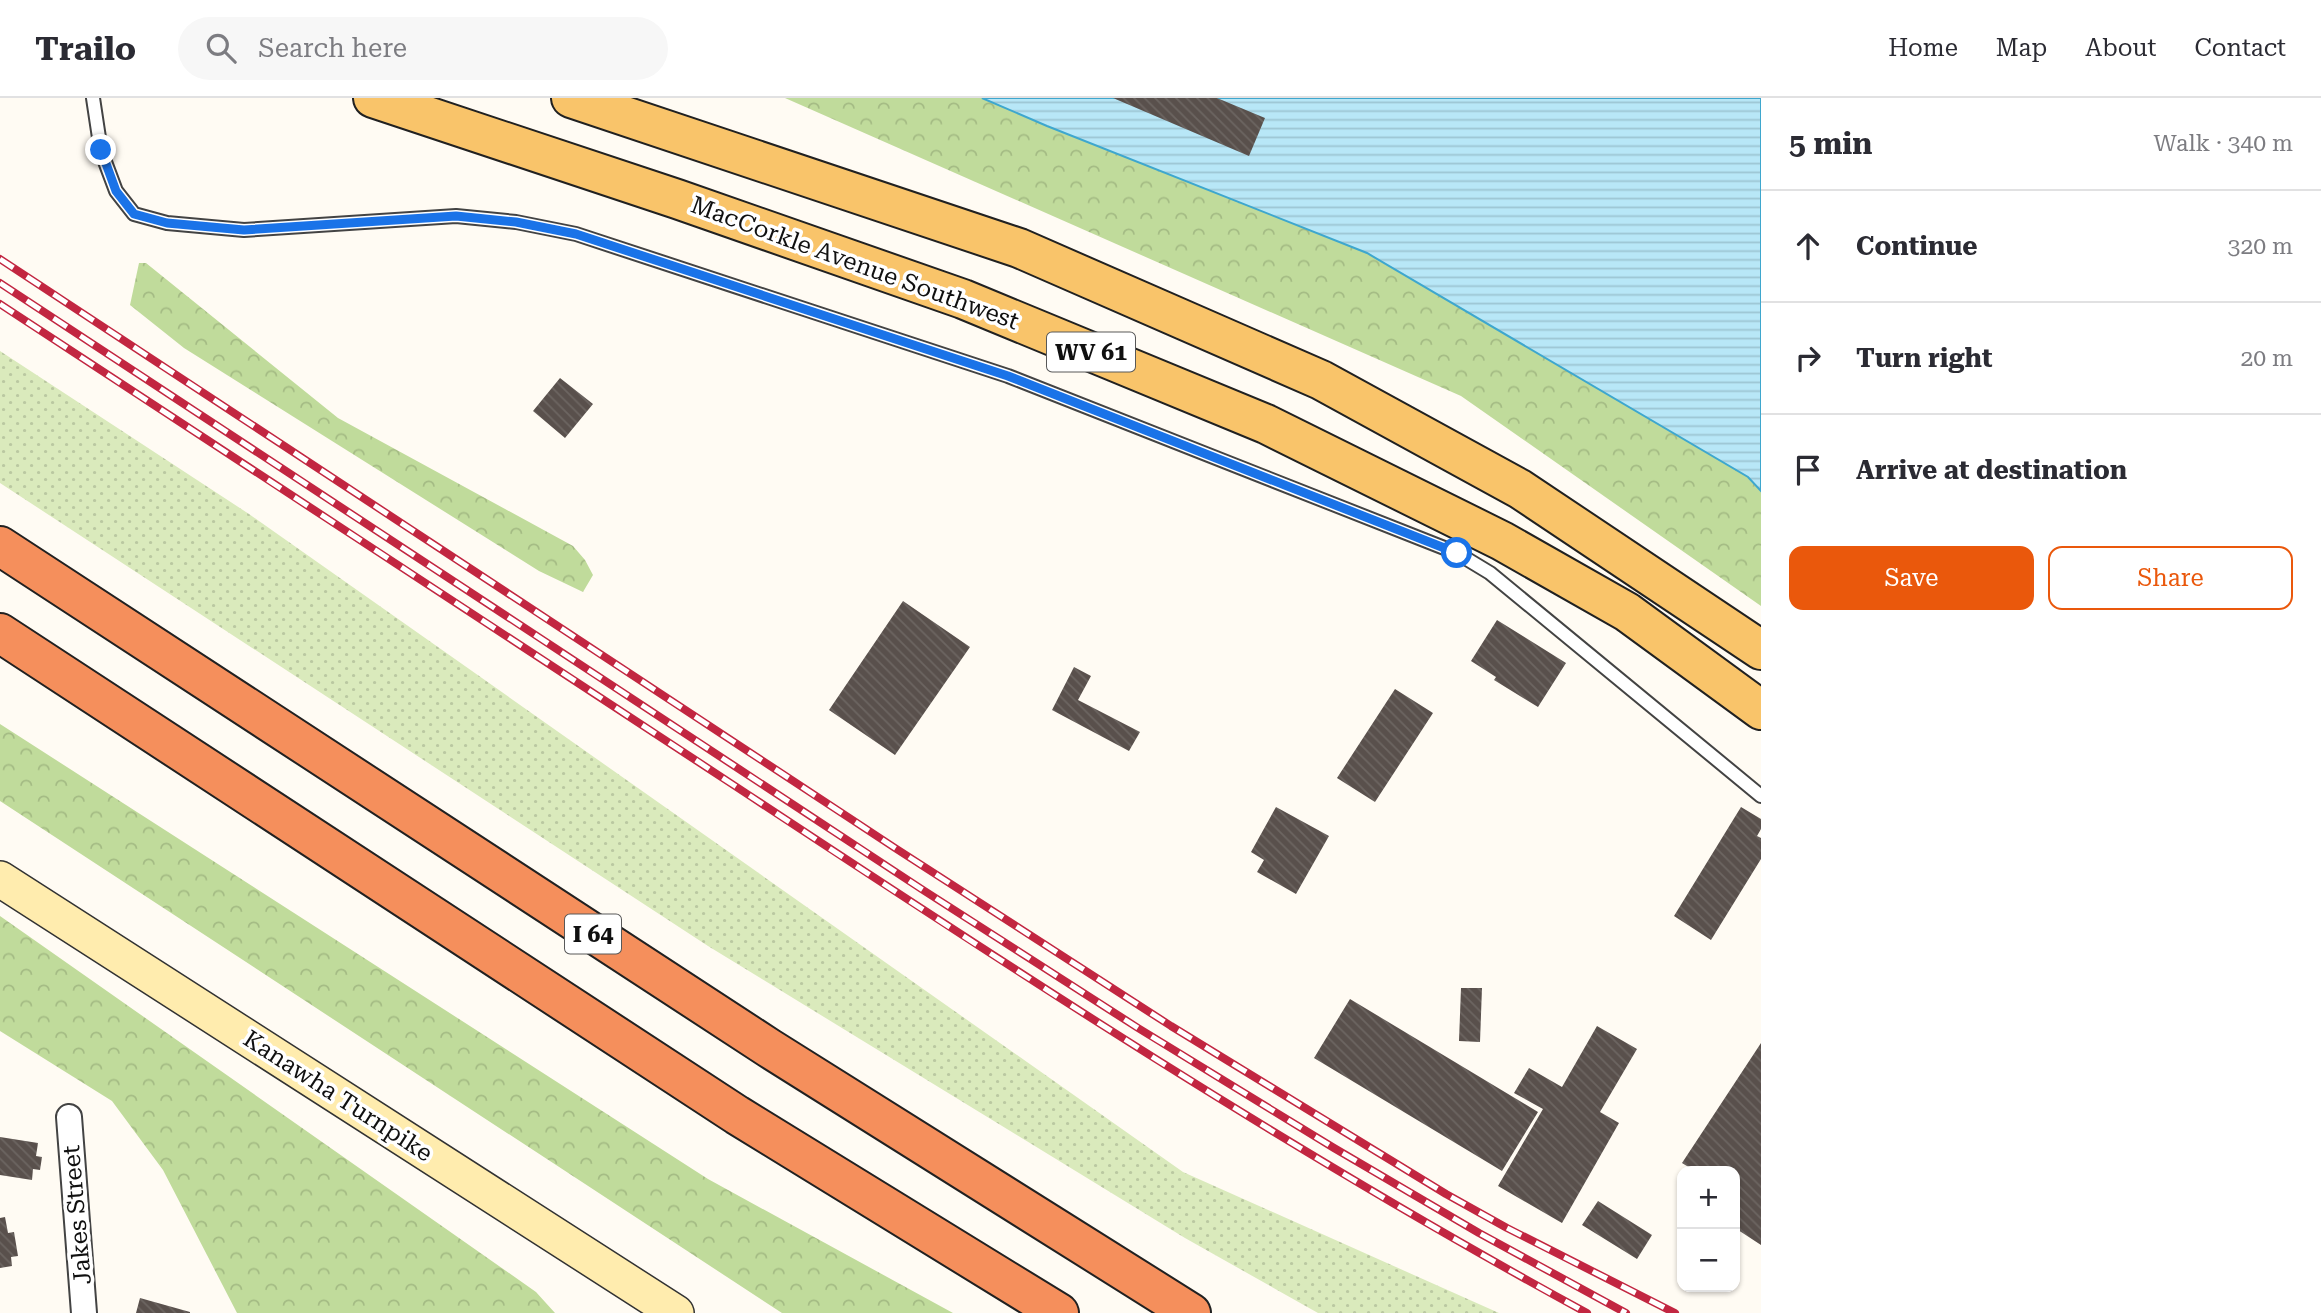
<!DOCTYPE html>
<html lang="en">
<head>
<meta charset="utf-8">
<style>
	:root { --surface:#fff; --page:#f7f7f7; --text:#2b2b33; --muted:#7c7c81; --line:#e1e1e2; --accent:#ea580c }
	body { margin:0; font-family:"Roboto Serif",serif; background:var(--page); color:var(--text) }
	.controls { position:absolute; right:21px; bottom:21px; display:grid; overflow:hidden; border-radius:14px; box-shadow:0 2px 5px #0004 }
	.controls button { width:63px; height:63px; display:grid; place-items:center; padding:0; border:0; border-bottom:2px solid var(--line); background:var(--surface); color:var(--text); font:35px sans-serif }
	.stop { position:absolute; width:21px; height:21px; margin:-16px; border:5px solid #1a73e8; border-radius:50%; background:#fff }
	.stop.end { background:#1a73e8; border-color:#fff; box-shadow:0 2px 7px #0008 }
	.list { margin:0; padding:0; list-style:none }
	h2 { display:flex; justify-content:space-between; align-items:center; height:91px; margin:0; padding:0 28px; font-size:30px }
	h2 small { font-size:23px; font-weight:400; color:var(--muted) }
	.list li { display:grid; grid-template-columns:46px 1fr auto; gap:21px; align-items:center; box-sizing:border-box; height:112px; padding:0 28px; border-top:2px solid var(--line) }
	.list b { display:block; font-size:26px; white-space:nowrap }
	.list em { font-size:23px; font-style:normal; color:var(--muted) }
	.actions { display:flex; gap:14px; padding:21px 28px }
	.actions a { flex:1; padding:16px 0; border:2px solid var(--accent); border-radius:14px; text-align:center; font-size:24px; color:var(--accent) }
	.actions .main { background:var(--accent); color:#fff }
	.icon { flex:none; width:38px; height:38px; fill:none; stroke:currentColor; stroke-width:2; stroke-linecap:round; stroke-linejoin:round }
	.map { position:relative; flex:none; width:1761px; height:1215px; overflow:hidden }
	header { display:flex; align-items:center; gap:42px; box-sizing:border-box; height:98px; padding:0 35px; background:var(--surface); border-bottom:2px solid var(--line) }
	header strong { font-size:33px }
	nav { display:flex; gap:38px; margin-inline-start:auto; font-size:24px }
	.search { width:490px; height:63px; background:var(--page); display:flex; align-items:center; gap:18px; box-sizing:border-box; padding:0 24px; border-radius:38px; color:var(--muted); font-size:26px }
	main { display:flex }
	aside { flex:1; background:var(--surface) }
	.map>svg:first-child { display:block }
	.grass { fill:url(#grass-dots) }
	.forest { fill:url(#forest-crowns) }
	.water { fill:url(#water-rules); stroke:#3ea7ce; stroke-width:2 }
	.building { fill:url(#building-back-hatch) }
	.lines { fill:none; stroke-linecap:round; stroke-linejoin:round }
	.lane-casing { stroke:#434343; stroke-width:16 }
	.street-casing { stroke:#434343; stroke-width:28 }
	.secondary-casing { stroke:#323232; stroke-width:38 }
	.primary-casing { stroke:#212121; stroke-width:42 }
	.highway-casing { stroke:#212121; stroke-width:42 }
	.lane { stroke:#fff; stroke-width:12 }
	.street { stroke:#fff; stroke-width:24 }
	.secondary { stroke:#ffecae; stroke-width:35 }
	.primary { stroke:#f9c46a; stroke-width:38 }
	.highway { stroke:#f58f5c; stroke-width:38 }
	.rail-casing { stroke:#c22641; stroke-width:8 }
	.rail { stroke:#fff; stroke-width:5; stroke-dasharray:16; stroke-linecap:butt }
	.route { stroke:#1a73e8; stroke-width:9 }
	.labels { text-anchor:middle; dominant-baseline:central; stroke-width:7; stroke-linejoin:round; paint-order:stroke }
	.shield { fill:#fff; stroke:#585858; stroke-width:2 }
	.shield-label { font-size:23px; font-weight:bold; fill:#101010 }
	.street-label { font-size:24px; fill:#101010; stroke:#fff }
</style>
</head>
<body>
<header>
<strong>Trailo</strong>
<div class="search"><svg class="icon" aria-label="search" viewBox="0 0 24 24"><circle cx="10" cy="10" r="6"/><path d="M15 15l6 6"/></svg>Search here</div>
<nav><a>Home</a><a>Map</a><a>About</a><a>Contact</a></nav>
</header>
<main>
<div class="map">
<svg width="1761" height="1215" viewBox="0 0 1761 1215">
	<defs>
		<pattern id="grass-dots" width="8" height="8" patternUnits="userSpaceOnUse" patternTransform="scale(1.75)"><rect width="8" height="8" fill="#daeabc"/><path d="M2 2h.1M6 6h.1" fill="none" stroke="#bac8a1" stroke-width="1.8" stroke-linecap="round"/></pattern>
		<pattern id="forest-crowns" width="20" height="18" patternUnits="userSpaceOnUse" patternTransform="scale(1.75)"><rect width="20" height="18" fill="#c0db9b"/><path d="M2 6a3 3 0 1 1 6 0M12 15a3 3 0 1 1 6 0" fill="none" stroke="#a4bb84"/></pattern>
		<pattern id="water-rules" width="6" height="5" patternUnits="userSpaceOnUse" patternTransform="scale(1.75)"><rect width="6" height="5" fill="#b8e7f7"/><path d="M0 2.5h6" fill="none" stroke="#9dc5d3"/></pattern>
		<pattern id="building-back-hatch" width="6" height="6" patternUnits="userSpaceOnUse" patternTransform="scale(1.75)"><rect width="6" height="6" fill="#59504c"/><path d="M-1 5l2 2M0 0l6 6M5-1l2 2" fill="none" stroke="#6c6561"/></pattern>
	</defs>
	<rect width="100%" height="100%" fill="#fffbf3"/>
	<!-- grass -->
	<path class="grass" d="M0,253L249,416L1183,1074L1499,1215H1318L1185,1140L708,848L0,385Z"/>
	<!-- forest -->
	<path class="forest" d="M785,0H982L1047,28L1367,155L1748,379L1761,393V508L1461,298Z
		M139,165H146L338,320L573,448L585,462L593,477L583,494L539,473L184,250L130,207Z
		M0,626L708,1081L953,1215H782L0,703Z
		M0,818L536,1194L555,1215H237L163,1072L112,1003L0,933Z"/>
	<!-- water -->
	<path class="water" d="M982,0H1761V393L1748,379L1367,155L1047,28Z"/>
	<!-- building -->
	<path class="building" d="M1113,0H1217L1265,20L1249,58Z
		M560,280L593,306L565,340L533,313Z
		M903,503L970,549L895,657L829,612Z
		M1497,522L1566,565L1538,609L1494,582L1496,579L1471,563Z
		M1074,569L1091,578L1078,602L1140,634L1129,653L1052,612Z
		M1395,591L1433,615L1375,704L1337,680Z
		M1276,709L1329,738L1296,796L1257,774L1264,762L1251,754Z
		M1741,709L1761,721V731L1757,738L1761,740V761L1711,842L1674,818Z
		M1461,890H1482L1480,944L1459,943Z
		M1350,901L1538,1014L1502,1073L1314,960Z
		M1597,928L1637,951L1600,1014L1619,1025L1562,1125L1498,1088L1543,1011L1514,995L1529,970L1562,989Z
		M1761,945V1147L1735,1130V1073H1695L1682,1065Z
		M0,1039L38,1045L36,1058L42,1059L40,1072L33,1071L32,1082L0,1077Z
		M1598,1103L1652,1137L1637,1161L1582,1127Z
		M5,1119L8,1135L14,1134L18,1158L11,1159L12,1168L0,1170V1120Z
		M140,1200L190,1214V1215H136Z"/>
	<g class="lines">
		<defs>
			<path id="lane" d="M93,0L101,53L116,93L134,116L167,125L244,132L456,118L516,124L576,136L1008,278L1457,455L1490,475L1761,698"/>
			<path id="street" d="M69,1019L84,1215"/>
			<path id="secondary" d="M0,781L676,1215"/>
			<path id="primary" d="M373,0L677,101L963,201L1266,326L1502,443L1627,514L1761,612
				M571,0L1019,150L1321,282L1520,391L1761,552"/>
			<path id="highway" d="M0,448L769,950L1191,1215
				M0,535L737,1017L1059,1215"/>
		</defs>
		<!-- lane casing -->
		<use href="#lane" class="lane-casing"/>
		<!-- street casing -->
		<use href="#street" class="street-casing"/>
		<!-- secondary casing -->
		<use href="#secondary" class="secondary-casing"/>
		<!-- primary casing -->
		<use href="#primary" class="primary-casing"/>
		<!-- highway casing -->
		<use href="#highway" class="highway-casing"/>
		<!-- lane -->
		<use href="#lane" class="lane"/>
		<!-- street -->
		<use href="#street" class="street"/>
		<!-- secondary -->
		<use href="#secondary" class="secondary"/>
		<!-- primary -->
		<use href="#primary" class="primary"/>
		<!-- highway -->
		<use href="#highway" class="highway"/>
		<defs>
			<path id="rail" d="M0,161L895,750L1171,928L1446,1096L1507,1130L1675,1215
				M0,185L923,792L1138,930L1334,1050L1479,1135L1626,1215
				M0,206C245,367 490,527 735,688C1015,873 1293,1055 1587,1215"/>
		</defs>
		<!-- rail casing -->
		<use href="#rail" class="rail-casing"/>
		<!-- rail -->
		<use href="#rail" class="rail"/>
	</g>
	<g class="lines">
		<!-- route -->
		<path class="route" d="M101,52L116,93L134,116L167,125L244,132L456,118L516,124L576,136L1008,278L1457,455"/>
	</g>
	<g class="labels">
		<!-- shield labels -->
		<g class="shield">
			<rect x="1047" y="234.5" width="88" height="39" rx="5"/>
			<rect x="565" y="816.5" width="56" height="39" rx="5"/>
		</g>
		<g class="shield-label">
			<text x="1091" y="254">WV 61</text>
			<text x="593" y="836">I 64</text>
		</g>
		<!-- street labels -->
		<g class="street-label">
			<text transform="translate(855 165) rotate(20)">MacCorkle Avenue Southwest</text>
			<text transform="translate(338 998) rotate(33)">Kanawha Turnpike</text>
			<text transform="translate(77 1117) rotate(-95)">Jakes Street</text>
		</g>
	</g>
</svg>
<div class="controls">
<button>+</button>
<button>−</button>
</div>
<div class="stop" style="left:1457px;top:455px"></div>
<div class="stop end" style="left:101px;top:52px"></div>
</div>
<aside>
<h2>5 min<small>Walk · 340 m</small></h2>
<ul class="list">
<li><svg class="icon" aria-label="ahead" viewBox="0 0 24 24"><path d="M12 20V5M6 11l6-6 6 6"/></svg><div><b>Continue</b></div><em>320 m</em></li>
<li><svg class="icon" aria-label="right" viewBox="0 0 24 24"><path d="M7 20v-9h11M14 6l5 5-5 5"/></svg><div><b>Turn right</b></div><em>20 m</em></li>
<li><svg class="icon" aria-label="arrive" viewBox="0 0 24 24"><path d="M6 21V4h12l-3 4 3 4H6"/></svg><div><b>Arrive at destination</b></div></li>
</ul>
<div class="actions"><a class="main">Save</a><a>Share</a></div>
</aside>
</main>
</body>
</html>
